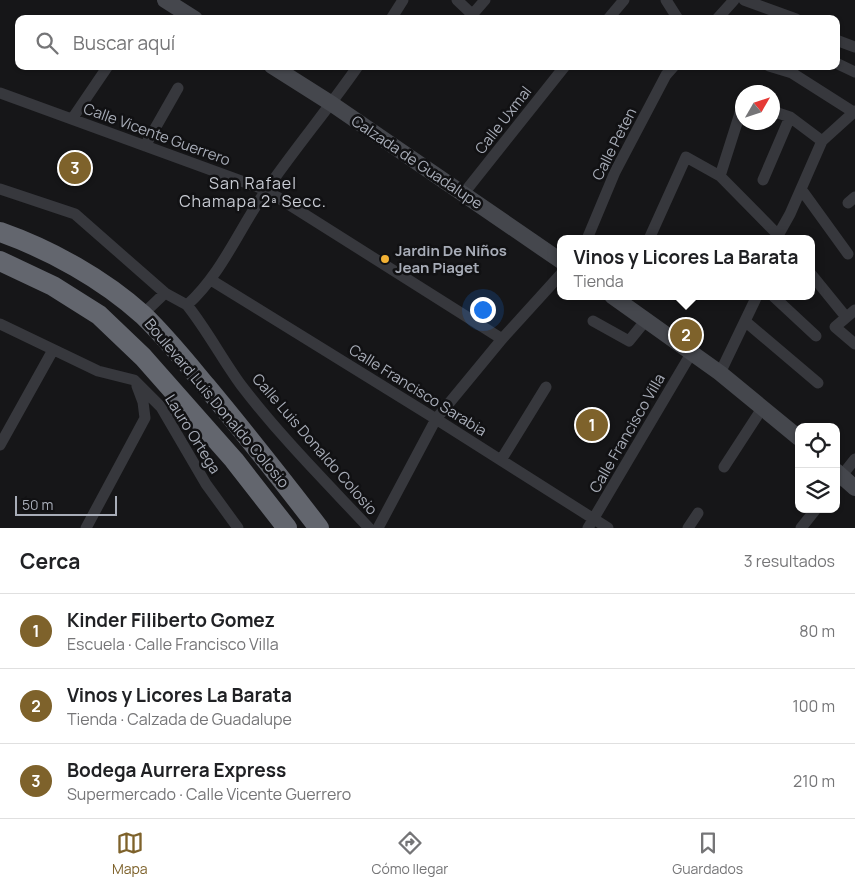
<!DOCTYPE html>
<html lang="es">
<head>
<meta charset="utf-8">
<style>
	:root { --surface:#fff; --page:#f2f2f2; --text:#202124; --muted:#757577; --line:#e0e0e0; --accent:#7e622b }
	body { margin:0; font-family:Manrope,sans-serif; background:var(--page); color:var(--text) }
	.controls { position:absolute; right:15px; bottom:15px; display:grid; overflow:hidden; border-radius:10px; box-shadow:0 1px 4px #0004 }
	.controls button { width:45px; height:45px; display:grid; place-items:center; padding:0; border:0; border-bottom:1px solid var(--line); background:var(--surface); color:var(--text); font:25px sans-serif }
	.compass { position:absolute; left:735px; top:85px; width:45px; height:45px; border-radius:50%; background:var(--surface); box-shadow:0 1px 4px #0004; rotate:51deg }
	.scale { position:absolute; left:15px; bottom:12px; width:102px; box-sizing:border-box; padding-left:5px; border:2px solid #a8adb8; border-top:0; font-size:14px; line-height:18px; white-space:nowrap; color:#a8adb8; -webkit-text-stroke:4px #111113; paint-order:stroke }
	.you { position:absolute; left:482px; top:309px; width:18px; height:18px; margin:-12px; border:4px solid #fff; border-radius:50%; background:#1a73e8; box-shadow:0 0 0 8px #1a73e833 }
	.badge { display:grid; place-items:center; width:32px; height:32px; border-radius:50%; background:var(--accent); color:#fff; font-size:16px; font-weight:700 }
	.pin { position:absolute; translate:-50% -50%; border:2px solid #fff; box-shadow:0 1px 5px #0006 }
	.popup { position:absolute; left:557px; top:235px; width:258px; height:65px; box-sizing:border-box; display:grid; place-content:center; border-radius:10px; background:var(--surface); filter:drop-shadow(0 1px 4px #0005); font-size:16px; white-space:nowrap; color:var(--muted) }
	.popup b { font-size:19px; color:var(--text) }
	.popup::after { content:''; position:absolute; left:50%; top:100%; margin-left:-10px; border:10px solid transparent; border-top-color:var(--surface) }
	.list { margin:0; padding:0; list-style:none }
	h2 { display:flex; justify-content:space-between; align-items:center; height:65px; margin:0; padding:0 20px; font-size:21px }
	h2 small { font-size:16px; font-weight:400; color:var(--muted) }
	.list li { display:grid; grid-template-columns:32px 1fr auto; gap:15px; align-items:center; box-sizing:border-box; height:75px; padding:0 20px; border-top:1px solid var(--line) }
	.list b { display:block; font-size:19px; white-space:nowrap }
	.list p { margin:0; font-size:16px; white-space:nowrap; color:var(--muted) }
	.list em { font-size:16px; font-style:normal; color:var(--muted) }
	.icon { flex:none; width:28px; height:28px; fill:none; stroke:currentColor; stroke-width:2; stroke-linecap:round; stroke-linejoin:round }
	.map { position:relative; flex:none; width:855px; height:528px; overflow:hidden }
	.search { position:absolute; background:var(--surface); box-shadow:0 1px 4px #0004; left:15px; right:15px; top:15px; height:55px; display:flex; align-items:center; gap:12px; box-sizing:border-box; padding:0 18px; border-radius:10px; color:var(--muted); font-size:19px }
	.sheet { height:290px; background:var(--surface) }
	nav { display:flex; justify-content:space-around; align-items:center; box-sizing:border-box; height:70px; border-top:1px solid var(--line); background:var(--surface); font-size:14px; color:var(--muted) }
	nav a { display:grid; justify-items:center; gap:2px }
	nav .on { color:var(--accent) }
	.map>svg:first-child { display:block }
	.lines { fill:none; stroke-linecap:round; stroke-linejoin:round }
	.street { stroke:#37383d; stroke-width:11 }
	.secondary { stroke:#45474d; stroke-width:16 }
	.highway { stroke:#63666e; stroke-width:20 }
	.poi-dot { fill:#f2b134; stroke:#111113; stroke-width:2 }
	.labels { text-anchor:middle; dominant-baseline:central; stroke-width:5; stroke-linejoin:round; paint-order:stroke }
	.street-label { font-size:15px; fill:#a8adb8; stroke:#111113 }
	.poi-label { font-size:15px; font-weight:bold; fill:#a8adb8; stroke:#111113; text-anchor:start }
	.neighbourhood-label { font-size:16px; letter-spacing:1px; fill:#c9ccd4; stroke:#111113 }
</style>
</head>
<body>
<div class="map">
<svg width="855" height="528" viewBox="0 0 855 528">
	<rect width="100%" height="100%" fill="#161618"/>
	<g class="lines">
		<!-- street -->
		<path class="street" d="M457,0L477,19
			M666,0L678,19
			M744,0L796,19
			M472,15L485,0
			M391,19L403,0
			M608,19L624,0
			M717,19L734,0
			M836,40L855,47
			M836,63L855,72
			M769,66L792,73L855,113
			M0,93L266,190L502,339
			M772,111L790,117L822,141
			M72,119L108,66
			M145,146L178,88
			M720,176L742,107
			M763,180L790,117
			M0,189L75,214L165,293
			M801,189L848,254
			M464,193L565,66
			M848,203L855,197
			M587,239L615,172L666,75L674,66
			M649,239L686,157L720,176L782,239
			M776,239L790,214L822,141L855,111
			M811,274L846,317
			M211,280L436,419L608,528
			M773,296L816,336
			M187,305C207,330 222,359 241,385C280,436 325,481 369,528
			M855,310L835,327L855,344
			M142,315L165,293L187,305C222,274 240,227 267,189C296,147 329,108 358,66
			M593,321L629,341L646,320
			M746,322L818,383
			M0,324L98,371L134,380L161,407L206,484L238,528
			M720,373L757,296
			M162,407L199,428
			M0,445L53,350
			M501,460L546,387
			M724,467L763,407
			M836,483L855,459
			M86,528L145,418L143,402L137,386
			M378,528L436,419L502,339L561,274
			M588,528L692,352
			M688,528L698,513
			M801,528L816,509"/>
		<!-- secondary -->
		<path class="secondary" d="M165,0L195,19
			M272,66L332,104L561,261
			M612,296L720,373L799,438
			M836,471L855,488"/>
		<!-- highway -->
		<path class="highway" d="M0,232C51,250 103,279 143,315C166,337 186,362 206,386C245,433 282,480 319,528
			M0,261L53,286L99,315L143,357L234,460L287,528"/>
	</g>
	<!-- markers -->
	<circle class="poi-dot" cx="385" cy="259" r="5"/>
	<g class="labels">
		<!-- street labels -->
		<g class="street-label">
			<text transform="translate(503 120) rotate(-52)">Calle Uxmal</text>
			<text transform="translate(157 134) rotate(20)">Calle Vicente Guerrero</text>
			<text transform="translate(614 144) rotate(-63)">Calle Peten</text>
			<text transform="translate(417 162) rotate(34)">Calzada de Guadalupe</text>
			<text transform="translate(418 390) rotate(32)">Calle Francisco Sarabia</text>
			<text transform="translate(217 403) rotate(50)">Boulevard Luis Donaldo Colosio</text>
			<text transform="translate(627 433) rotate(-60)">Calle Francisco Villa</text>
			<text transform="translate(193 434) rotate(58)">Lauro Ortega</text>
			<text transform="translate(315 444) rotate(49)">Calle Luis Donaldo Colosio</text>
		</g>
		<!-- poi labels -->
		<g class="poi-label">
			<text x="395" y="250">Jardin De Niños<tspan x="395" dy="17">Jean Piaget</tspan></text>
		</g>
		<!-- neighbourhood labels -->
		<g class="neighbourhood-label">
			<text x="253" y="183">San Rafael<tspan x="253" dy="18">Chamapa 2ª Secc.</tspan></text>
		</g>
	</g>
</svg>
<div class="controls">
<button><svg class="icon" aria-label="locate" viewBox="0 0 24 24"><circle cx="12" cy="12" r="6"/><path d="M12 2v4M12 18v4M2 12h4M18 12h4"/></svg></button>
<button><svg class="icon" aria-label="layers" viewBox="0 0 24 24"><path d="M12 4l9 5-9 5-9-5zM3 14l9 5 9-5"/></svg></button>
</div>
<svg class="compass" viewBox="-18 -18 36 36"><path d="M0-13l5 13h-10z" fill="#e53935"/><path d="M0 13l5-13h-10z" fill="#757577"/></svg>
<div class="scale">50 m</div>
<div class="you"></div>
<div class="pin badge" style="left:592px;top:425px">1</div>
<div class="pin badge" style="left:686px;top:335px">2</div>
<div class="popup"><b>Vinos y Licores La Barata</b>Tienda</div>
<div class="pin badge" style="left:75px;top:168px">3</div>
<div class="search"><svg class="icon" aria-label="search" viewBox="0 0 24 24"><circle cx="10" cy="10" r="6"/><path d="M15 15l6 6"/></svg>Buscar aquí</div>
</div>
<section class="sheet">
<h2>Cerca<small>3 resultados</small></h2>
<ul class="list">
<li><span class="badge">1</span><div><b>Kinder Filiberto Gomez</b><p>Escuela · Calle Francisco Villa</p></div><em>80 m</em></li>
<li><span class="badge">2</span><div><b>Vinos y Licores La Barata</b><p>Tienda · Calzada de Guadalupe</p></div><em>100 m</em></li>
<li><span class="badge">3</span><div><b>Bodega Aurrera Express</b><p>Supermercado · Calle Vicente Guerrero</p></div><em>210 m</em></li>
</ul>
</section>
<nav>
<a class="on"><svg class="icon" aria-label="map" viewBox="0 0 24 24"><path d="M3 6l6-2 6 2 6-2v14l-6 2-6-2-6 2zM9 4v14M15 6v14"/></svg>Mapa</a>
<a><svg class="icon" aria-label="directions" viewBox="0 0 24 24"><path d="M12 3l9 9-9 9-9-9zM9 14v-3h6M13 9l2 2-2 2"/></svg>Cómo llegar</a>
<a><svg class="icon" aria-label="saved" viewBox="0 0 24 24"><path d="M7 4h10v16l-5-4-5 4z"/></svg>Guardados</a>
</nav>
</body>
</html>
